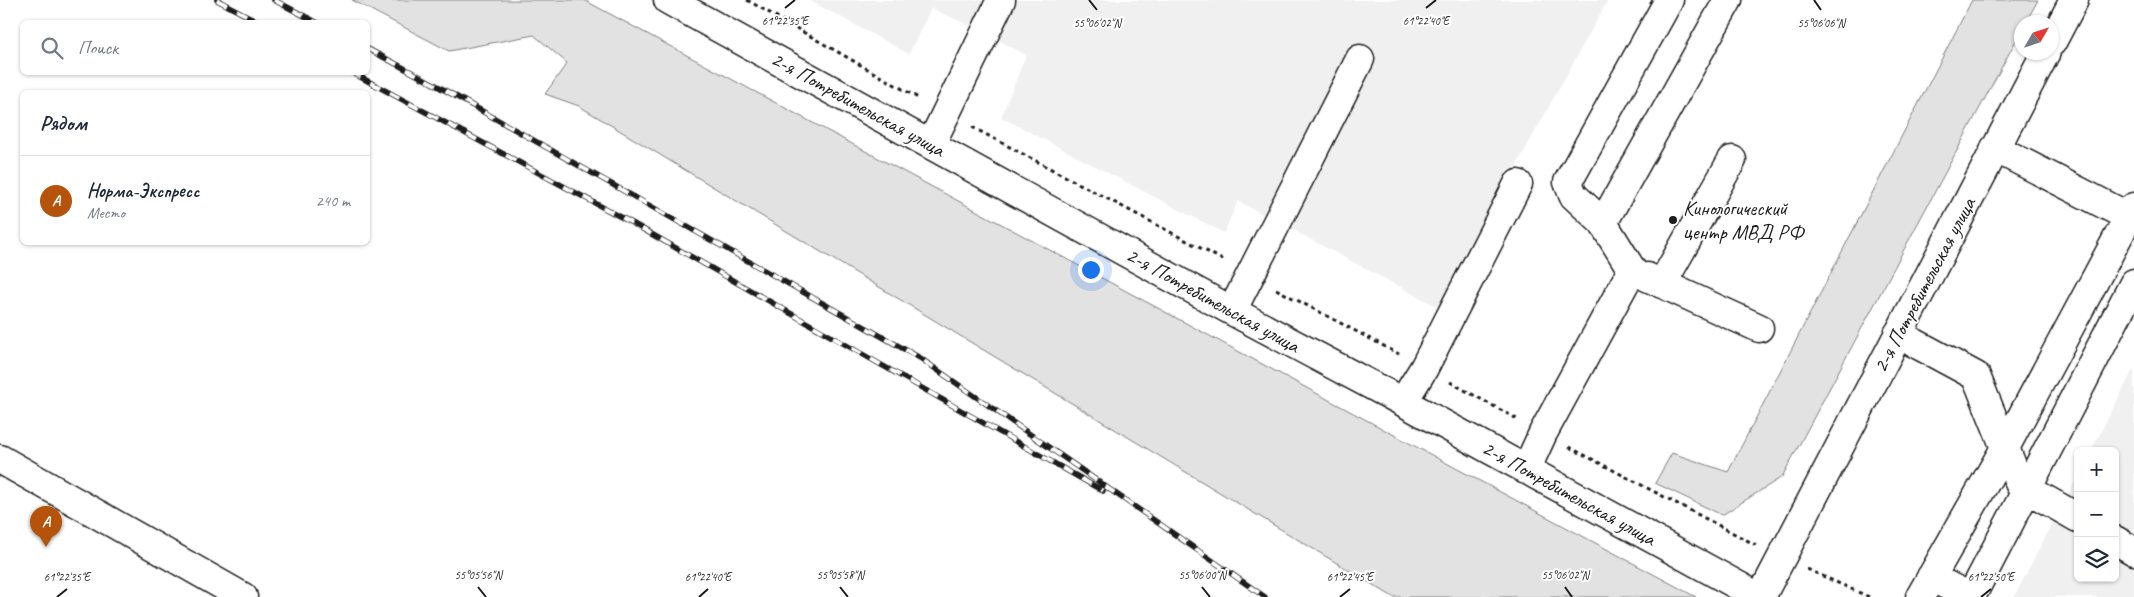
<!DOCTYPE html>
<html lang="ru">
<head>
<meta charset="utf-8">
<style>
	:root { --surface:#fff; --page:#f6f6f7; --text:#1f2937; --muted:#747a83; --line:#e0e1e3; --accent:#b45309 }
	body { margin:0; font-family:Caveat,sans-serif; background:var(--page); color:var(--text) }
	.controls { position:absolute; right:15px; bottom:15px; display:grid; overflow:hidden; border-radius:8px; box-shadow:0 1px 4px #0004 }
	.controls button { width:45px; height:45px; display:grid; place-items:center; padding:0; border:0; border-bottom:1px solid var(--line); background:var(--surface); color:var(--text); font:25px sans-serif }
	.compass { position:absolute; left:2014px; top:15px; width:45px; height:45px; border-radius:50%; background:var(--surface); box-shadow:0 1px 4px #0004; rotate:51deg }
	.you { position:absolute; left:1090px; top:269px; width:18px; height:18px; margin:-12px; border:4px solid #fff; border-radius:50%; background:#1a73e8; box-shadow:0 0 0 8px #1a73e833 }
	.badge { display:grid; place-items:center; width:32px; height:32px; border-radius:50%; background:var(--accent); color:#fff; font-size:16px; font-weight:700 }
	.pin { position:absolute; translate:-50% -41px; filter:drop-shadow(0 1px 2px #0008) }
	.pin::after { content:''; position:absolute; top:26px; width:18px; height:15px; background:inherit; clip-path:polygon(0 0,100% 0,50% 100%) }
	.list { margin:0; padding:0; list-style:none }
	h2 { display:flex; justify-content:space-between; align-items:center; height:65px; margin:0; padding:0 20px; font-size:21px }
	h2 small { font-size:16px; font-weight:400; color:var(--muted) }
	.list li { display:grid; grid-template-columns:32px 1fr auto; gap:15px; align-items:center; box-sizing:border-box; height:90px; padding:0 20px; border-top:1px solid var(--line) }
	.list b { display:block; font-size:19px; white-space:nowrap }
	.list p { margin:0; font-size:16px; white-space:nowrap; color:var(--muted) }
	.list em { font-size:16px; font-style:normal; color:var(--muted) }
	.icon { flex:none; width:28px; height:28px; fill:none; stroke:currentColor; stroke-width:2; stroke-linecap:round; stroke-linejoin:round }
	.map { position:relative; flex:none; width:2134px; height:597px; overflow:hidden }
	.search { position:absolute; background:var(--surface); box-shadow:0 1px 4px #0004; left:20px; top:20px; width:350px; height:55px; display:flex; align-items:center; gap:12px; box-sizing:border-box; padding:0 18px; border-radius:8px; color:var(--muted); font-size:19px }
	.panel { position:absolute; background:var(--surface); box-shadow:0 1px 4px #0004; left:20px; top:90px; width:350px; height:155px; border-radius:8px }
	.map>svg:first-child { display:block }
	.built { fill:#f0f0f0 }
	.green { fill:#e2e2e2; stroke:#7f7f7f }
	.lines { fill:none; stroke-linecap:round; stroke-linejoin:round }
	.minor-casing { stroke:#1c1c1c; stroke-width:31 }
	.path { stroke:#1c1c1c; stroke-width:3; stroke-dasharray:4 4; stroke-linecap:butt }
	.minor { stroke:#fff; stroke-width:28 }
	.rail-casing { stroke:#1c1c1c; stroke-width:5.5 }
	.rail { stroke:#fff; stroke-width:4; stroke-dasharray:11; stroke-linecap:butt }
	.ticks { fill:none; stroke:#1c1c1c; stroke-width:2 }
	.poi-dot { fill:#1c1c1c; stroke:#fff; stroke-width:2 }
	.labels { text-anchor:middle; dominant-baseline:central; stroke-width:4; stroke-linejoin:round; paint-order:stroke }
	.street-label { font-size:21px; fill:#1c1c1c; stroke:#fff }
	.poi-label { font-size:21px; fill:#1c1c1c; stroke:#fff; text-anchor:start }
	.ticks-label { font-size:12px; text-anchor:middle; fill:#1c1c1c; stroke:#fff; stroke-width:4; stroke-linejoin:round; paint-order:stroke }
</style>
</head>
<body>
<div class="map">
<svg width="2134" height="597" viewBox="0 0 2134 597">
	<rect width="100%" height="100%" fill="#fff"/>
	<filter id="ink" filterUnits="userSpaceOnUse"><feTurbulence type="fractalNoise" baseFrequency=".02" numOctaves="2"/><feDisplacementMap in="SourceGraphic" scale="10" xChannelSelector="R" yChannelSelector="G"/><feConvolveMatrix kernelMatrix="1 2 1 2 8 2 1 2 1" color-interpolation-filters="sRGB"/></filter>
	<g filter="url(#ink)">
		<!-- built -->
		<path class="built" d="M809,0H1608L1438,307L1238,201L1224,233L1001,117L1026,55L984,32L931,8L909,54Z
			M2134,368V597H2014L2078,475V578H2115V451H2091Z"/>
		<!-- green -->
		<path class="green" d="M352,0H584L1696,597H1393L579,106L545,94L567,63L534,35L449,51Z
			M1972,0H2038L2026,22H2022L2021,31L1782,477L1722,515L1655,483L1672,453L1728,472Z"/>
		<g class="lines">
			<defs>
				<path id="minor" d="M668,0L1232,311L1403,402L1759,597
					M2052,42L2074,0
					M931,144L1001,0
					M1995,148L2129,217
					M1603,223L1728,0
					M1647,277L1759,328
					M1662,284L1732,160
					M1232,311L1360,59
					M1898,334L1976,376L2020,485L2078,518
					M1403,402L1424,368L1518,184
					M0,459L243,597
					M1526,470L1543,433L1632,270L1603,223L1573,195L1568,182L1669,0
					M2115,540L2134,551
					M1931,577L1970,597
					M1761,597L2046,52
					M1920,597L2005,448L2134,207
					M1971,597L2134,283"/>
			</defs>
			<!-- minor casing -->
			<use href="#minor" class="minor-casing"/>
			<!-- path -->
			<path class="path" d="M747,0L920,99
				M972,127L1225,261
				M1276,289L1399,354
				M1450,382L1517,419
				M1569,447L1756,545
				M1807,569L1869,597"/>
			<!-- minor -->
			<use href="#minor" class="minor"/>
			<defs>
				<path id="rail" d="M217,0L259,22
					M274,0L316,22
					M368,49L434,84L920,358L1265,597
					M351,72L632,223L1103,491"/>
			</defs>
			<!-- rail casing -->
			<use href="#rail" class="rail-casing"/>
			<!-- rail -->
			<use href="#rail" class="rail"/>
		</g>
	</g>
	<!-- ticks -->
	<path class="ticks" d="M1089,0L1097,10M1814,0L1821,10M785,8L795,0M1426,8L1436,0M478,587L486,597M840,587L848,597M1202,587L1210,597M1565,587L1572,597M57,597L67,589M699,597L708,589M1340,597L1350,589M1981,597L1991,589"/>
	<!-- markers -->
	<circle class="poi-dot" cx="1673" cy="220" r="5"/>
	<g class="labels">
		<!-- street labels -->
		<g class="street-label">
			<text transform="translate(858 104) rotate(29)">2-я Потребительская улица</text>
			<text transform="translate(1924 285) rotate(-62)">2-я Потребительская улица</text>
			<text transform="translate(1213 300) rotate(29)">2-я Потребительская улица</text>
			<text transform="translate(1569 493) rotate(29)">2-я Потребительская улица</text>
		</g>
		<!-- poi labels -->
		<g class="poi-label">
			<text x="1683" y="208">Кинологический<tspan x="1683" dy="24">центр МВД РФ</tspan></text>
		</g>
	</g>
	<g class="ticks-label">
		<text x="785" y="25">61°22'35"E</text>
		<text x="1426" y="25">61°22'40"E</text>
		<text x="1821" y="27">55°06'06"N</text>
		<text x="1097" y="27">55°06'02"N</text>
		<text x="478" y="579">55°05'56"N</text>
		<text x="840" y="579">55°05'58"N</text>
		<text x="1202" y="579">55°06'00"N</text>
		<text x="1565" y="579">55°06'02"N</text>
		<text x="67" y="581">61°22'35"E</text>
		<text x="708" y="581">61°22'40"E</text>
		<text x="1350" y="581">61°22'45"E</text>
		<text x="1991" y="581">61°22'50"E</text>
	</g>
</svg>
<div class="controls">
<button>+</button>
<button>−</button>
<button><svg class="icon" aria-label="layers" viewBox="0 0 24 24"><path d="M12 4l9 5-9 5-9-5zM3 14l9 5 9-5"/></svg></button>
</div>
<svg class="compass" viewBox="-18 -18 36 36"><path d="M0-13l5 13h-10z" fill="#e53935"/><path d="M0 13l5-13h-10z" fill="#747a83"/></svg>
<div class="you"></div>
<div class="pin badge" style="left:46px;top:547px">A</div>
<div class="search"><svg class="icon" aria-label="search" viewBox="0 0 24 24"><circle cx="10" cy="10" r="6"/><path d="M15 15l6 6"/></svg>Поиск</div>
<section class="panel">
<h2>Рядом<small></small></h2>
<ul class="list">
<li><span class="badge">A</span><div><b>Норма-Экспресс</b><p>Место</p></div><em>240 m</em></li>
</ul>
</section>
</div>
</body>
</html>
